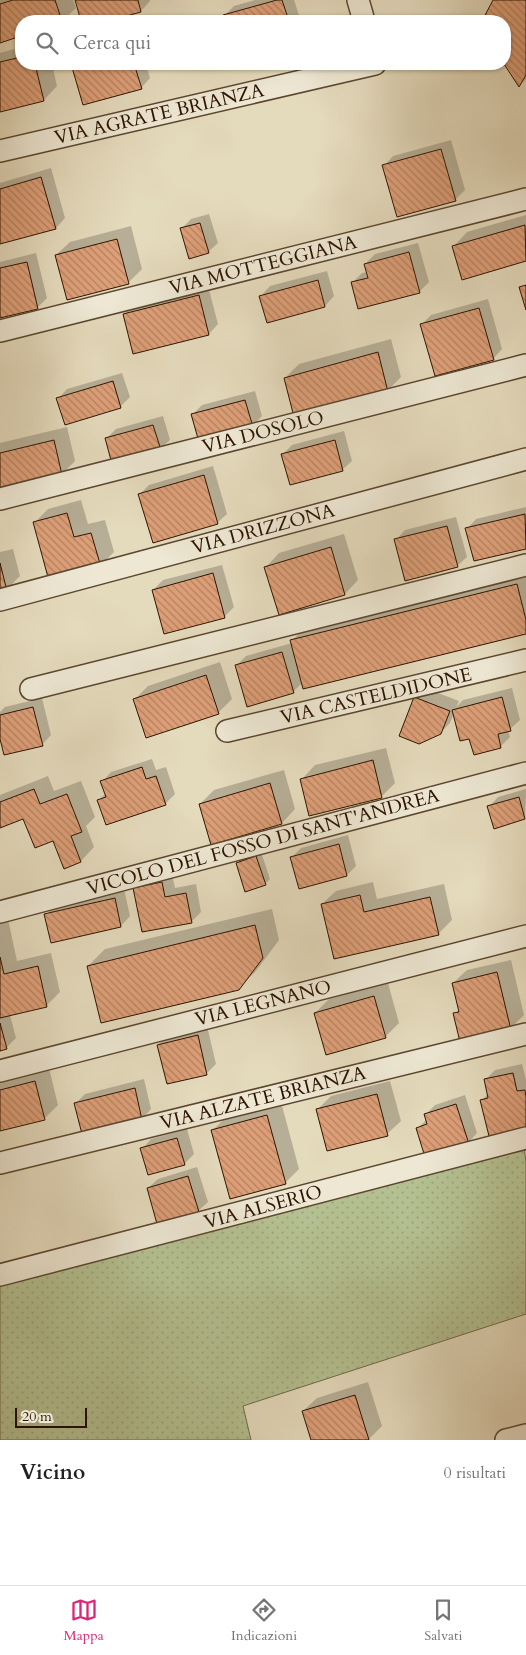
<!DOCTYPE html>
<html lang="it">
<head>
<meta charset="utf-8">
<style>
	:root { --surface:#fff; --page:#f2f2f2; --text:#222; --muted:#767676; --line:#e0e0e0; --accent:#db2777 }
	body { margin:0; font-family:Cardo,serif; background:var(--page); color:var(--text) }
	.scale { position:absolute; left:15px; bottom:12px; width:72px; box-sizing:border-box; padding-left:5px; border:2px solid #2d1400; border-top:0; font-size:14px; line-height:18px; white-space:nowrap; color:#2d1400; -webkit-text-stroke:4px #ede7d3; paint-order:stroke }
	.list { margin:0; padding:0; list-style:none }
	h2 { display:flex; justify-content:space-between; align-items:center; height:65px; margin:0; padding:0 20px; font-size:21px }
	h2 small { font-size:16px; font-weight:400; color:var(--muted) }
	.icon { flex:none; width:28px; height:28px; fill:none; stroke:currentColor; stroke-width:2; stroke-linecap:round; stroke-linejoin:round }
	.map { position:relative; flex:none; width:526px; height:1440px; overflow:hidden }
	.search { position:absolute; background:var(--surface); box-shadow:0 1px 4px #0004; left:15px; right:15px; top:15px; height:55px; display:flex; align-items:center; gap:12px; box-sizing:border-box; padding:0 18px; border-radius:20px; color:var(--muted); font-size:19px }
	.sheet { height:145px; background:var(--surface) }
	nav { display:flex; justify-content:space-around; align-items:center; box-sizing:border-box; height:70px; border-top:1px solid var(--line); background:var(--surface); font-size:14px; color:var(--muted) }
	nav a { display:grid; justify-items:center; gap:2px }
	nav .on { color:var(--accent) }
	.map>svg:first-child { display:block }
	.grass { fill:url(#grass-dots); stroke:#706a48 }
	.shadow { fill:#0003 }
	.building { fill:url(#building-back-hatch); stroke:#2d1400 }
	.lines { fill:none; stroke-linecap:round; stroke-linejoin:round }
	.street-casing { stroke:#5b462f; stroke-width:24 }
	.street { stroke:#ede7d3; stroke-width:21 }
	.labels { text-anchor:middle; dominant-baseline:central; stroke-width:4.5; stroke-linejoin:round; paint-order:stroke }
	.street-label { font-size:19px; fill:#2d1400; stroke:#ede7d3 }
</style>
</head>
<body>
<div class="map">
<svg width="526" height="1440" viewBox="0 0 526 1440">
	<defs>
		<pattern id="grass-dots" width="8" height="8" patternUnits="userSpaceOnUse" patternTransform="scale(1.25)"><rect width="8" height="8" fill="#b4c091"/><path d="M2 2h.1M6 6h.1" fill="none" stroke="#9ba47b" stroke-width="1.8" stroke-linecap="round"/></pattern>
		<pattern id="building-back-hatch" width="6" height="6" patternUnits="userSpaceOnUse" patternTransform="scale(1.25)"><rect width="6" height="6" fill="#dd9f78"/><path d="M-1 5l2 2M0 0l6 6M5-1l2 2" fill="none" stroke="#b48060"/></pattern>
	</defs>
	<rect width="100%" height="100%" fill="#e4dabc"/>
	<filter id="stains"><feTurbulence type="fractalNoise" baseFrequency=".004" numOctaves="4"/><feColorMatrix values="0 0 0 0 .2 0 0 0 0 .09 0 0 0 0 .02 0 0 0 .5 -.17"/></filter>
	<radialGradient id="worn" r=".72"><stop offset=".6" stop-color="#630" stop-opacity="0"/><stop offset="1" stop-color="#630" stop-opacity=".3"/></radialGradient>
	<!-- grass -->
	<path class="grass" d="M523,1139L526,1162V1314L243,1406L251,1440H0V1275Z"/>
	<!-- shadow -->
	<path class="shadow" d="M0,0H73L76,8L62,21H21V34L0,41Z
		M76,0H150V1L141,11L103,21H82Z
		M255,0H294L301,21H226L225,15L234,6Z
		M495,0H526V79L520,85L513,51L505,42V21H483Z
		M21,47V64H52L57,86L44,100L0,111V53Z
		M72,64H146L150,78L141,88L84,104Z
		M451,140L465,190L455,200L384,166L393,156Z
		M51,168L65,218L56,228L0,243V183Z
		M209,214L218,243L208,252L181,229L191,219Z
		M526,215V260L463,278L454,246L467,232Z
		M131,226L142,269L128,283L56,255L70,242Z
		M418,243L429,282L419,292L352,283L362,273L367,272L365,264L375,254Z
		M36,253L47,298L37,308L0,317V262Z
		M327,271L334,296L325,306L261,296L270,286Z
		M208,286L218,324L209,334L124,314L134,305Z
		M488,299L502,349L493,359L421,325L431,315Z
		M391,339L401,377L388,390L285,378L299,364Z
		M122,373L130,397L120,407L58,399L67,389Z
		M255,391L262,416L252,426L193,414L202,405Z
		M163,416L170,440L160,449L106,439L116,429Z
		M67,427L75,461L62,474L0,489V443Z
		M344,431L352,461L342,470L283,454L292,445Z
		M213,466L227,514L217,523L140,494L149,485Z
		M81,500L88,524L105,520L114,552L100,566L34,523L48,509Z
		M526,507V548L475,560L467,529L476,519Z
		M456,517L467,557L457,566L396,540L405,530Z
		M344,534L358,580L345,594L280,613L266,567L279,553Z
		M13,549L20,576L6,590L0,592V552Z
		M222,565L234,607L224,617L153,590L163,580Z
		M526,575V632L302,683L293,692L236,666L246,656L292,643V641L301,631Z
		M220,662L232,699L218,713L135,699L148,686Z
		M425,688L459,701L456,707L463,700L512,688L520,720L508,731L510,737L500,747L470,737L454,713L450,723L440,733L400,736L415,697Z
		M42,698L51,735L42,745L0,734V712L5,707Z
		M386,748L395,783L382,796L302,779L315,765Z
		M152,759L156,770L166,767L175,794L165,804L99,800L106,793L102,782L111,772Z
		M284,770L295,809L282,823L212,843L200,804L214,790Z
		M48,776L54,791L81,781L95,817L86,826L94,847L81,861L65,867L54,839L24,818L0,827V795Z
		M526,789L525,818L489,807L498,797Z
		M348,835L356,866L347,875L292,857L301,848Z
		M261,852L270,879L265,884L238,863L242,858Z
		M172,874L175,888L196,884L201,912L192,921L134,889L144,879Z
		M373,882L377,899L444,884L452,920L439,933L322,904L336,891Z
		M124,889L130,916L121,926L46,915L55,905Z
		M272,909L279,940L256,971L238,989L88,966L105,949Z
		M8,919L17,961L51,953L60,992L46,1006L10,1015L16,1038L6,1048L0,1049V921Z
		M511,960L524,1015L510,1029L455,1014L459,1009L453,983L467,970Z
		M388,983L399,1023L385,1037L315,1013L329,999Z
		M207,1026L216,1064L207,1073L167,1083L158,1045L168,1035Z
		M522,1064L526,1080V1131L482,1100L489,1093L486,1079L495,1070Z
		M49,1068L58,1105L44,1119L0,1130V1080Z
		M144,1079L151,1109L142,1119L75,1104L85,1094Z
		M390,1081L401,1121L387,1134L317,1110L331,1096Z
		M465,1095L477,1133L468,1143L418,1128L427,1119L425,1115L435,1105Z
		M281,1102L299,1169L286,1182L231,1197L212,1131L226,1117Z
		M187,1129L194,1154L184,1164L142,1149L151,1139Z
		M197,1167L208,1202L198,1211L148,1188L158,1179Z
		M368,1382L382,1426L368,1440H312L303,1411L317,1398Z"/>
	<!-- building -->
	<path class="building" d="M13,0H55L62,21H21V36L0,43V4Z
		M75,0H138L141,12L108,21H81Z
		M277,0H282L289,21H225L223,15Z
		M493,0H526V75L519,87L504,64L505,59L511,51L505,45V21H482Z
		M21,57V64H35L44,101L0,112V62Z
		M71,64H134L142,89L83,105Z
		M441,149L456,201L397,217L382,165Z
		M41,177L56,229L0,244V189Z
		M200,223L209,253L189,259L180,228Z
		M525,225L526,261L462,280L452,246Z
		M117,239L129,284L67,300L55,255Z
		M409,252L420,293L358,309L351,282L368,278L364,264Z
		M27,262L38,309L0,318V268Z
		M318,280L325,307L267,323L259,296Z
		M526,285V310L519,287Z
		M199,295L209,335L133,354L123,314Z
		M479,308L494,360L435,376L420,324Z
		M378,352L388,392L294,417L284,378Z
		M113,381L121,408L65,425L56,398Z
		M245,400L253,427L199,442L191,414Z
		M153,425L161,450L112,464L105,438Z
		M54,440L62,475L0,490V453Z
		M335,440L343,471L290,485L281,454Z
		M204,475L218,524L153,543L138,494Z
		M67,513L74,537L91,533L101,567L49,581L33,522Z
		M525,514L526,549L474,561L465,528Z
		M447,526L458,567L405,581L394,539Z
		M331,547L345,595L279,615L264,567Z
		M0,563L7,591L0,593Z
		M213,573L225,618L164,634L152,590Z
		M517,584L526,620V634L303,689L290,640Z
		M282,652L294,693L247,707L235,665Z
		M206,675L219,714L146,738L133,699Z
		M414,697L450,711L441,734L419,744L399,736Z
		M502,697L511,731L498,734L501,748L474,755L469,739L460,741L452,710Z
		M33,707L43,746L4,755L0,739V715Z
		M373,760L382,798L309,816L300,779Z
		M142,767L146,779L156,776L166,805L106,825L97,800L106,797L100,781Z
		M270,783L282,824L211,845L199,804Z
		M34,789L40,804L67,794L82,832L71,836L81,862L64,869L53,841L35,848L23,819L0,828V802Z
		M519,797L525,819L494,829L487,806Z
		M339,844L347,876L299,889L290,857Z
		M256,856L266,885L245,892L236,863Z
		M162,882L165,897L186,893L192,923L142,932L133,888Z
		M360,895L364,912L430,897L439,935L334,959L321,904Z
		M115,898L121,927L51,943L44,914Z
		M255,925L263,958L239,990L101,1023L87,966Z
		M0,957L4,974L38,966L47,1007L0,1018Z
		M497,972L511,1030L460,1042L453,1013L459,1012L452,983Z
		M374,996L386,1038L326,1055L314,1013Z
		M0,1023L7,1049L0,1051Z
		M198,1035L207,1075L167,1084L157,1045Z
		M513,1073L517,1091L525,1090L526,1096V1132L490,1140L480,1100L488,1098L484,1079Z
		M35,1081L45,1120L0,1131V1090Z
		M135,1088L142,1120L82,1134L74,1103Z
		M377,1094L388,1136L327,1151L316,1109Z
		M456,1104L469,1144L425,1157L416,1128L427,1124L424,1114Z
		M267,1115L286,1184L230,1199L211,1130Z
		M177,1138L185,1165L148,1175L140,1148Z
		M188,1176L199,1212L157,1224L147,1188Z
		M355,1395L369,1440H311L302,1411Z"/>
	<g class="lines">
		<defs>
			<path id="street" d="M358,0L364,21
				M0,151L375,64
				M0,331L526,199
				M0,499L526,365
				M0,600L526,459
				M31,689L526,565
				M227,731L526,660
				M0,912L526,773
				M0,1071L526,936
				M0,1163L526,1034
				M0,1275L526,1138
				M506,1440L526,1435"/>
		</defs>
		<!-- street casing -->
		<use href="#street" class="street-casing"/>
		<!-- street -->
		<use href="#street" class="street"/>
	</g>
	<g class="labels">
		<!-- street labels -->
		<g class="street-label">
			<text transform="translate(159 114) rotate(-13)">VIA AGRATE BRIANZA</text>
			<text transform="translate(263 265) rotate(-14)">VIA MOTTEGGIANA</text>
			<text transform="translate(263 432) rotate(-14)">VIA DOSOLO</text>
			<text transform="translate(263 529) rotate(-15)">VIA DRIZZONA</text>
			<text transform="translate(376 696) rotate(-13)">VIA CASTELDIDONE</text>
			<text transform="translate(263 842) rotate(-15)">VICOLO DEL FOSSO DI SANT'ANDREA</text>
			<text transform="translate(263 1003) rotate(-14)">VIA LEGNANO</text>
			<text transform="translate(263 1098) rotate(-14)">VIA ALZATE BRIANZA</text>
			<text transform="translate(263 1207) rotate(-15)">VIA ALSERIO</text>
		</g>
	</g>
	<rect width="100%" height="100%" filter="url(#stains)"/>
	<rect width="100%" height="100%" fill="url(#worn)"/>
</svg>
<div class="scale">20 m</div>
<div class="search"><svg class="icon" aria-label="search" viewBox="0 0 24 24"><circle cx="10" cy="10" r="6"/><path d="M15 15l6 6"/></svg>Cerca qui</div>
</div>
<section class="sheet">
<h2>Vicino<small>0 risultati</small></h2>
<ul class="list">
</ul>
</section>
<nav>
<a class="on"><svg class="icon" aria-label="map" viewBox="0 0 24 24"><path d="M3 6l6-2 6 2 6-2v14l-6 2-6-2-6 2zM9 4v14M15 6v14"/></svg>Mappa</a>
<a><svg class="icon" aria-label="directions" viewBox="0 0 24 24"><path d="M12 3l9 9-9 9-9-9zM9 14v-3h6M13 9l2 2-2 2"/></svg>Indicazioni</a>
<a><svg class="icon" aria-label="saved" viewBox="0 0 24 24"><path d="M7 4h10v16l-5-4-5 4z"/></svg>Salvati</a>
</nav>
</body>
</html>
